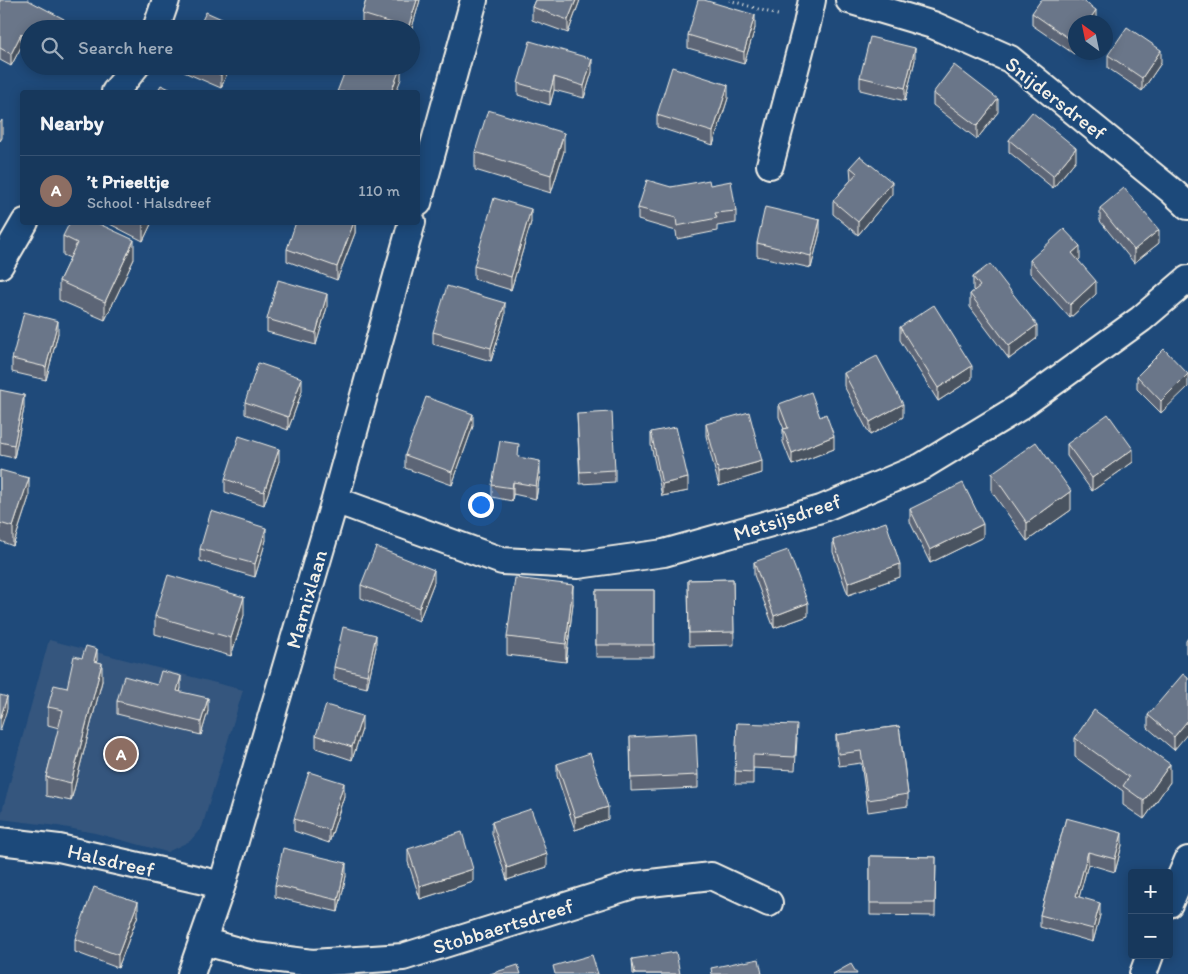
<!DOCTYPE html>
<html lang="en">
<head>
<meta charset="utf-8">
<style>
	:root { --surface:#17385c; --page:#203f62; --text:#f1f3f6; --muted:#9eacbb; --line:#365272; --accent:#bca0f2 }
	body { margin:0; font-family:Itim,sans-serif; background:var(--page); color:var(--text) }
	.controls { position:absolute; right:15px; bottom:15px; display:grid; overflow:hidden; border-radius:5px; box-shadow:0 2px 12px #0003 }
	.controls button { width:45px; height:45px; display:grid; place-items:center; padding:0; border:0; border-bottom:1px solid var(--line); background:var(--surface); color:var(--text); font:25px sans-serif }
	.compass { position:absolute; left:1068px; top:15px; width:45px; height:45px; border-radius:50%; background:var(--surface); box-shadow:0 2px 12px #0003; rotate:327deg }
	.you { position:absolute; left:480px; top:504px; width:18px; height:18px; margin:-12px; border:4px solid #fff; border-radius:50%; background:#1a73e8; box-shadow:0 0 0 8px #1a73e833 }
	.badge { display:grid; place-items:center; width:32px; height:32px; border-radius:50%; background:var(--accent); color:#fff; font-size:16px; font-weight:700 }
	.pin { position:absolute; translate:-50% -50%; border:2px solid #fff; box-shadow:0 1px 5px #0006 }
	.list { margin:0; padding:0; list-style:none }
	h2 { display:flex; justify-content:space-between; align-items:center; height:65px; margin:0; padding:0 20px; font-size:21px }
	h2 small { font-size:16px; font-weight:400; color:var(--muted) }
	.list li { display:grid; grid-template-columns:32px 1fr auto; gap:15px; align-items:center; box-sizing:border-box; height:70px; padding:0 20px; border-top:1px solid var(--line) }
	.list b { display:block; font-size:19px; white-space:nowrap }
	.list p { margin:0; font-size:16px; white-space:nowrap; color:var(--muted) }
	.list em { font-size:16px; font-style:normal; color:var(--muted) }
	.icon { flex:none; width:28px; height:28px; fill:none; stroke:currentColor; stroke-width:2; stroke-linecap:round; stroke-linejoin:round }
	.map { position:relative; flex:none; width:1188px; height:974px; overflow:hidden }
	.search { position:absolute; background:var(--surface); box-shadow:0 2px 12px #0003; left:20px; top:20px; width:400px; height:55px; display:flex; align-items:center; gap:12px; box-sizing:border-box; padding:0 18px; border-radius:28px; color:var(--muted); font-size:19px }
	.panel { position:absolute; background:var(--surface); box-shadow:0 2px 12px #0003; left:20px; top:90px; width:400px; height:135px; border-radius:5px }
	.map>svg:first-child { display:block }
	.built { fill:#36577e }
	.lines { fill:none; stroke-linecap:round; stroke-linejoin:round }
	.minor-casing { stroke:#f4f1e8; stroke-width:30 }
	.path { stroke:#f4f1e8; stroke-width:3; stroke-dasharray:1 4; stroke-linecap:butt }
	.minor { stroke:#1f4a7a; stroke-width:26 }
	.wall { fill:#5b6576; stroke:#f4f1e8 }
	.shaded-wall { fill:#4a5360; stroke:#f4f1e8 }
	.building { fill:#6a7689; stroke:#f4f1e8 }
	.labels { text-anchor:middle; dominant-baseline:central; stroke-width:4; stroke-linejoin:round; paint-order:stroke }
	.street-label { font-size:21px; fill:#f4f1e8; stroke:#1f4a7a }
</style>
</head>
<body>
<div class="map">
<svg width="1188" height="974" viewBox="0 0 1188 974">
	<rect width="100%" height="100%" fill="#1f4a7a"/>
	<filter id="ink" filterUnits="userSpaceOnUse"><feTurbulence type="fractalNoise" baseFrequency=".02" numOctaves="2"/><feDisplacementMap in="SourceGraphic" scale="10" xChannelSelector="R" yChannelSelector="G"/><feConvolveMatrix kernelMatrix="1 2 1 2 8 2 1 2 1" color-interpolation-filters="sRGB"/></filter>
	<g filter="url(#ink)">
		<!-- built -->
		<path class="built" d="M49,640L243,690L202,827L190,841L167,852L95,833L58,826L0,819Z"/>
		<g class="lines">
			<defs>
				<path id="minor" d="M849,0L933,25L1010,59L1173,192L1188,206
					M156,29L166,0
					M115,92L136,66
					M770,165L807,24L812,0
					M418,203L474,0
					M0,265L25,222
					M335,500L502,561L578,565L664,553L821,509L921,467L1018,408L1141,319L1188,279
					M0,841L59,848L222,885
					M1169,904L1188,860
					M202,941L256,956L312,963L403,957L633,885L711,876L769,903
					M191,974L222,885L335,500L412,222
					M1143,974L1150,955"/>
			</defs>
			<!-- minor casing -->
			<use href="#minor" class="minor-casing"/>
			<!-- path -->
			<path class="path" d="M729,0L781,16"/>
			<!-- minor -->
			<use href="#minor" class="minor"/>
		</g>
		<!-- wall -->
		<path class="wall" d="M0,0L64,29H29V50L21,47L11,66L0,60Z
			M366,0H420L411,31V29H370L362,26V14Z
			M535,0H580L568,33L532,20V7Z
			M1032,13L1096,22H1076V52L1074,54L1032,25Z
			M755,28L744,64L688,48V35Z
			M1108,55L1161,63L1142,91L1108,68Z
			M915,60L905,101L860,90V77Z
			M184,66H230L221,88L184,72Z
			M592,72L584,98L554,90L550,105L518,95V83Z
			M933,93L998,112L977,139L933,105Z
			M728,98L713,145L657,127V115Z
			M1009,140L1076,160L1053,188L1009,152Z
			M564,151L551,193L475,170V152Z
			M850,167L892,194L858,235L833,214V201L851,180Z
			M710,185L736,211V223L717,226V231L677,239L676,231L638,220V208L671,187Z
			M1100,208L1159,243L1134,263L1100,221Z
			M106,222H152L143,241Z
			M355,222V233L337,280L287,261V249Z
			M531,222L511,290L474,279V266Z
			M820,232L811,268L757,256V243Z
			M63,236L134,259L105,320L59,300V281L70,258L63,255Z
			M1080,259L1078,260L1096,294L1070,318L1030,273V260Z
			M973,277L1037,338L1009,359L970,307V294L974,291L973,290Z
			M327,307L316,345L267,332V319Z
			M505,315L491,361L433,344V332Z
			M900,327L972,379L938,401L900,340Z
			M58,333L46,380L12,372V359Z
			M1164,349L1161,413L1137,389V376Z
			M844,373L903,417L870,435L844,386Z
			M0,390L24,408L14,458L0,455Z
			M302,391L288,430L245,414V402Z
			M779,404L820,417L834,449L792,465L783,442V429H784L779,417Z
			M577,414L615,470V482L580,484Z
			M706,424L762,473L719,486L706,436Z
			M473,426L452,485L405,468V455Z
			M651,432L688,491L662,496L651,445Z
			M1067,444L1133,462L1092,491L1067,456Z
			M519,457L540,473L536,499L513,494L512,501L492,497V485Z
			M279,461L264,505L225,492V479Z
			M0,470L29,497L13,546L0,541Z
			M992,473L1071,510L1027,541L992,492Z
			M910,509L983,537L930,563L910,522Z
			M266,540L255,577L200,561V549Z
			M833,540L900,577L848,595L833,552Z
			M754,562L808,616L774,628L754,575Z
			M733,579L734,645L689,646L688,580Z
			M434,582L419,621L361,598V585Z
			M596,590H654V657H596Z
			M573,603L566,662L507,655V637Z
			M244,615L231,656L155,634V616Z
			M1188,638V655L1186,653V641Z
			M376,647L367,688L334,680V667Z
			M97,662L102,681L71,801L46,796V777L59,728L48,725V707Z
			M1188,678L1174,750L1148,728V715Z
			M157,685L181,688L180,692L208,711L201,735L117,714V701Z
			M737,723L797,738L795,770L753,768V784H735Z
			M899,726L908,794V806L868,812L861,763L839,766L836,747V735Z
			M362,729L352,760L316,748V735Z
			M630,737L698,775V788L631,791Z
			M1075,738L1170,782L1144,819L1123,805V791L1075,757Z
			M557,764L608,819L575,830L557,776Z
			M344,796L329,843L294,831V819Z
			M1066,818L1122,845L1115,872L1088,864L1079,897L1100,915L1093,942L1040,927V915Z
			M492,822L547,867L507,880L492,834Z
			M408,849L473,882L420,899L408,862Z
			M870,856L936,857L935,916L870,915Z
			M346,876L338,912L275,897V885Z
			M138,915L118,968L75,952V939Z
			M632,959L680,974H633Z"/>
		<!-- shaded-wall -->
		<path class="shaded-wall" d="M417,0H420L411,31V29H408Z
			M576,0H580L568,33V20Z
			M1096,10V22H1088Z
			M755,15V28L744,64V52Z
			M64,19V29H59Z
			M21,34V47L11,66V54Z
			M1076,39V52L1074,54V42Z
			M915,48V60L905,101V88Z
			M1161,50V63L1142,91V78Z
			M592,59V72L584,98V86Z
			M225,66H230L221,88V75Z
			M401,66V79L396,92H391Z
			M554,77V90L550,105V92Z
			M728,85V98L713,145V132Z
			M998,99V112L977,139V126Z
			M2,120V138L0,141V123Z
			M564,133V151L551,193V175Z
			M1076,148V160L1053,188V176Z
			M892,182V194L858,235V222Z
			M531,209V222L511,290V277Z
			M820,220V232L811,268V256Z
			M152,222L143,241V223Z
			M354,222H355V233L337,280V267Z
			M1159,230V243L1134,263V250Z
			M134,240V259L105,320V302Z
			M1080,246V259L1072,266V253Z
			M1096,281V294L1070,318V305Z
			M327,294V307L316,345V333Z
			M505,303V315L491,361V348Z
			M58,321V333L46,380V367Z
			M1037,325V338L1009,359V346Z
			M972,366V379L938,401V388Z
			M1188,374V387L1161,413V401Z
			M302,378V391L288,430V417Z
			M24,395V408L14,458V445Z
			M903,404V417L870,435V422Z
			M473,414V426L452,485V472Z
			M834,436V449L792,465V453Z
			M279,449V461L264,505V492Z
			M1133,449V462L1092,491V478Z
			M540,461V473L536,499V486Z
			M762,461V473L719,486V473Z
			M29,478V497L13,546V527Z
			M688,478V491L662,496V484Z
			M513,482V494L512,501V488Z
			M1071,491V510L1027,541V523Z
			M983,524V537L930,563V550Z
			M266,528V540L255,577V564Z
			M900,564V577L848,595V583Z
			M434,570V582L419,621V608Z
			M573,585V603L566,662V644Z
			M244,597V615L231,656V638Z
			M808,603V616L774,628V616Z
			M376,635V647L367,688V675Z
			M97,649V667L94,661Z
			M102,663V681L71,801V783Z
			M181,676V688L177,704V691Z
			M7,697V709L0,731V719Z
			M208,698V711L201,735V722Z
			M362,716V729L352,760V747Z
			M1188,720V733L1174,750V737Z
			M1170,764V782L1144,819V801Z
			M344,783V796L329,843V830Z
			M608,807V819L575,830V817Z
			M1122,833V845L1115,872V859Z
			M1088,852V864L1076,909V896Z
			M547,854V867L507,880V868Z
			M346,863V876L338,912V900Z
			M473,869V882L420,899V886Z
			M138,902V915L118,968V955Z
			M1100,903V915L1093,942V929Z"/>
		<!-- building -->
		<path class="building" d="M0,0H28L64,19L59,29H29V38L21,34L11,54L0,48Z
			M366,0H417L408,28L362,14Z
			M535,0H576L568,20L532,7Z
			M698,0H704L755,15L744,52L688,35Z
			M1041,0H1082L1096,10L1088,22H1076V39L1074,42L1032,13Z
			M206,12L242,28L241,29H198Z
			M1127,27L1161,50L1142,78L1108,55Z
			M870,37L915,48L905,88L860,77Z
			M530,41L592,59L584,86L554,77L550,92L518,83Z
			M954,65L998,99L977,126L933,93Z
			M200,66H225L221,75Z
			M347,66H401L391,92H337Z
			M672,67L728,85L713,132L657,115Z
			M161,85L176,92H157Z
			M488,110L564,133L551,175L475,152Z
			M1032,112L1076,148L1053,176L1009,140Z
			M860,156L892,182L858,222L833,201L857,173L850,167Z
			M647,180L671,187L709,180L710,185L731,181L736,211L715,213L717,218L677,226L676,218L638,208Z
			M1124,188L1159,230L1134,250L1100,208Z
			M494,198L531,209L511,277L474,266Z
			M765,207L820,220L811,256L757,243Z
			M70,222H95L134,240L105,302L59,281L77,243L63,236Z
			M296,222H354L337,267L287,249Z
			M1064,229L1080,246L1072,253L1096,281L1070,305L1030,260Z
			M990,264L1037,325L1009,346L970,294L980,286L973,277Z
			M278,280L327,294L316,333L267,319Z
			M447,286L505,303L491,348L433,332Z
			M934,305L972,366L938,388L900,327Z
			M24,312L58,321L46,367L12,359Z
			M1164,349L1188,374L1161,401L1137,376Z
			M877,356L903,404L870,422L844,373Z
			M258,363L302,378L288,417L245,402Z
			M0,390L24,395L14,445L0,442Z
			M811,392L820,417L826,414L834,436L792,453L783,429L788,428L779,404Z
			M426,397L473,414L452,472L405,455Z
			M612,412L615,470L580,472L577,414Z
			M749,412L762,461L719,473L706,424Z
			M1108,414L1133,449L1092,478L1067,444Z
			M676,427L688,478L662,484L651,432Z
			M239,436L279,449L264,492L225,479Z
			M500,441L519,444L518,457L540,461L536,486L513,482L512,488L492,485Z
			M1036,442L1071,491L1027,523L992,473Z
			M0,470L29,478L13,527L0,523Z
			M963,483L983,524L930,550L910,509Z
			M211,511L266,528L255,564L200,549Z
			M886,522L900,564L848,583L833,540Z
			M376,547L434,570L419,608L361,585Z
			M788,550L808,603L774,616L754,562Z
			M168,575L244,597L231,638L155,616Z
			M515,578L573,585L566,644L507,637Z
			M733,579L734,632L689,633L688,580Z
			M596,590H654V645H596Z
			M343,627L376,635L367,675L334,667Z
			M86,646L97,649L94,661L102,663L71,783L46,777L63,710L48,707L54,685L67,688L74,656L82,658Z
			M161,671L181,676L177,691L208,698L201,722L117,701L124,676L157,685Z
			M1183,674L1188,678V720L1174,737L1148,715Z
			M0,695L7,697L0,719Z
			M326,705L362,716L352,747L316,735Z
			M1094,710L1170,764L1144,801L1123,786L1129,777L1075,738Z
			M737,723L797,725L795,757L753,755V772L735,771Z
			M899,726L908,794L868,800L861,751L839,754L836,735Z
			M696,733L698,775L631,778L630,737Z
			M590,753L608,807L575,817L557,764Z
			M309,772L344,783L329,830L294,819Z
			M531,809L547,854L507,868L492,822Z
			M1066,818L1122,833L1115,859L1088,852L1076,896L1100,903L1093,929L1040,915Z
			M462,832L473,869L420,886L408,849Z
			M283,848L346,863L338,900L275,885Z
			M870,856L936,857L935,903H870Z
			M94,887L138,902L118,955L75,939Z
			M676,952L680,974H635L632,959Z
			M592,955L598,974H555L553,966Z
			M759,959L762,974H712L711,968L744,961V962Z
			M851,964L857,974H833Z
			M518,965L521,974H490Z"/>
	</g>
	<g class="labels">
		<!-- street labels -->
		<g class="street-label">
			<text transform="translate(1056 98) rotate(38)">Snijdersdreef</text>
			<text transform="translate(787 517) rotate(-18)">Metsijsdreef</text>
			<text transform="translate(306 599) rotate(-74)">Marnixlaan</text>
			<text transform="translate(111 860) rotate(13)">Halsdreef</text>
			<text transform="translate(503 926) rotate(-17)">Stobbaertsdreef</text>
		</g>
	</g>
</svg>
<div class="controls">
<button>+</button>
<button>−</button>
</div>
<svg class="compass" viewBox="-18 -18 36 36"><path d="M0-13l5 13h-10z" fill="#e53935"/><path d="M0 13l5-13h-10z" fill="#9eacbb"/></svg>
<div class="you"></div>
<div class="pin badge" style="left:121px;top:754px;background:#8d6e63">A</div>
<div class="search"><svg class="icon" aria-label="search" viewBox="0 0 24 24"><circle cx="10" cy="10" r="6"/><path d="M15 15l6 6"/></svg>Search here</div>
<section class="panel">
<h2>Nearby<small></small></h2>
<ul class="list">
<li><span class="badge" style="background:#8d6e63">A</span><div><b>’t Prieeltje</b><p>School · Halsdreef</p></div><em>110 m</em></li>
</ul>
</section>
</div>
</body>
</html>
